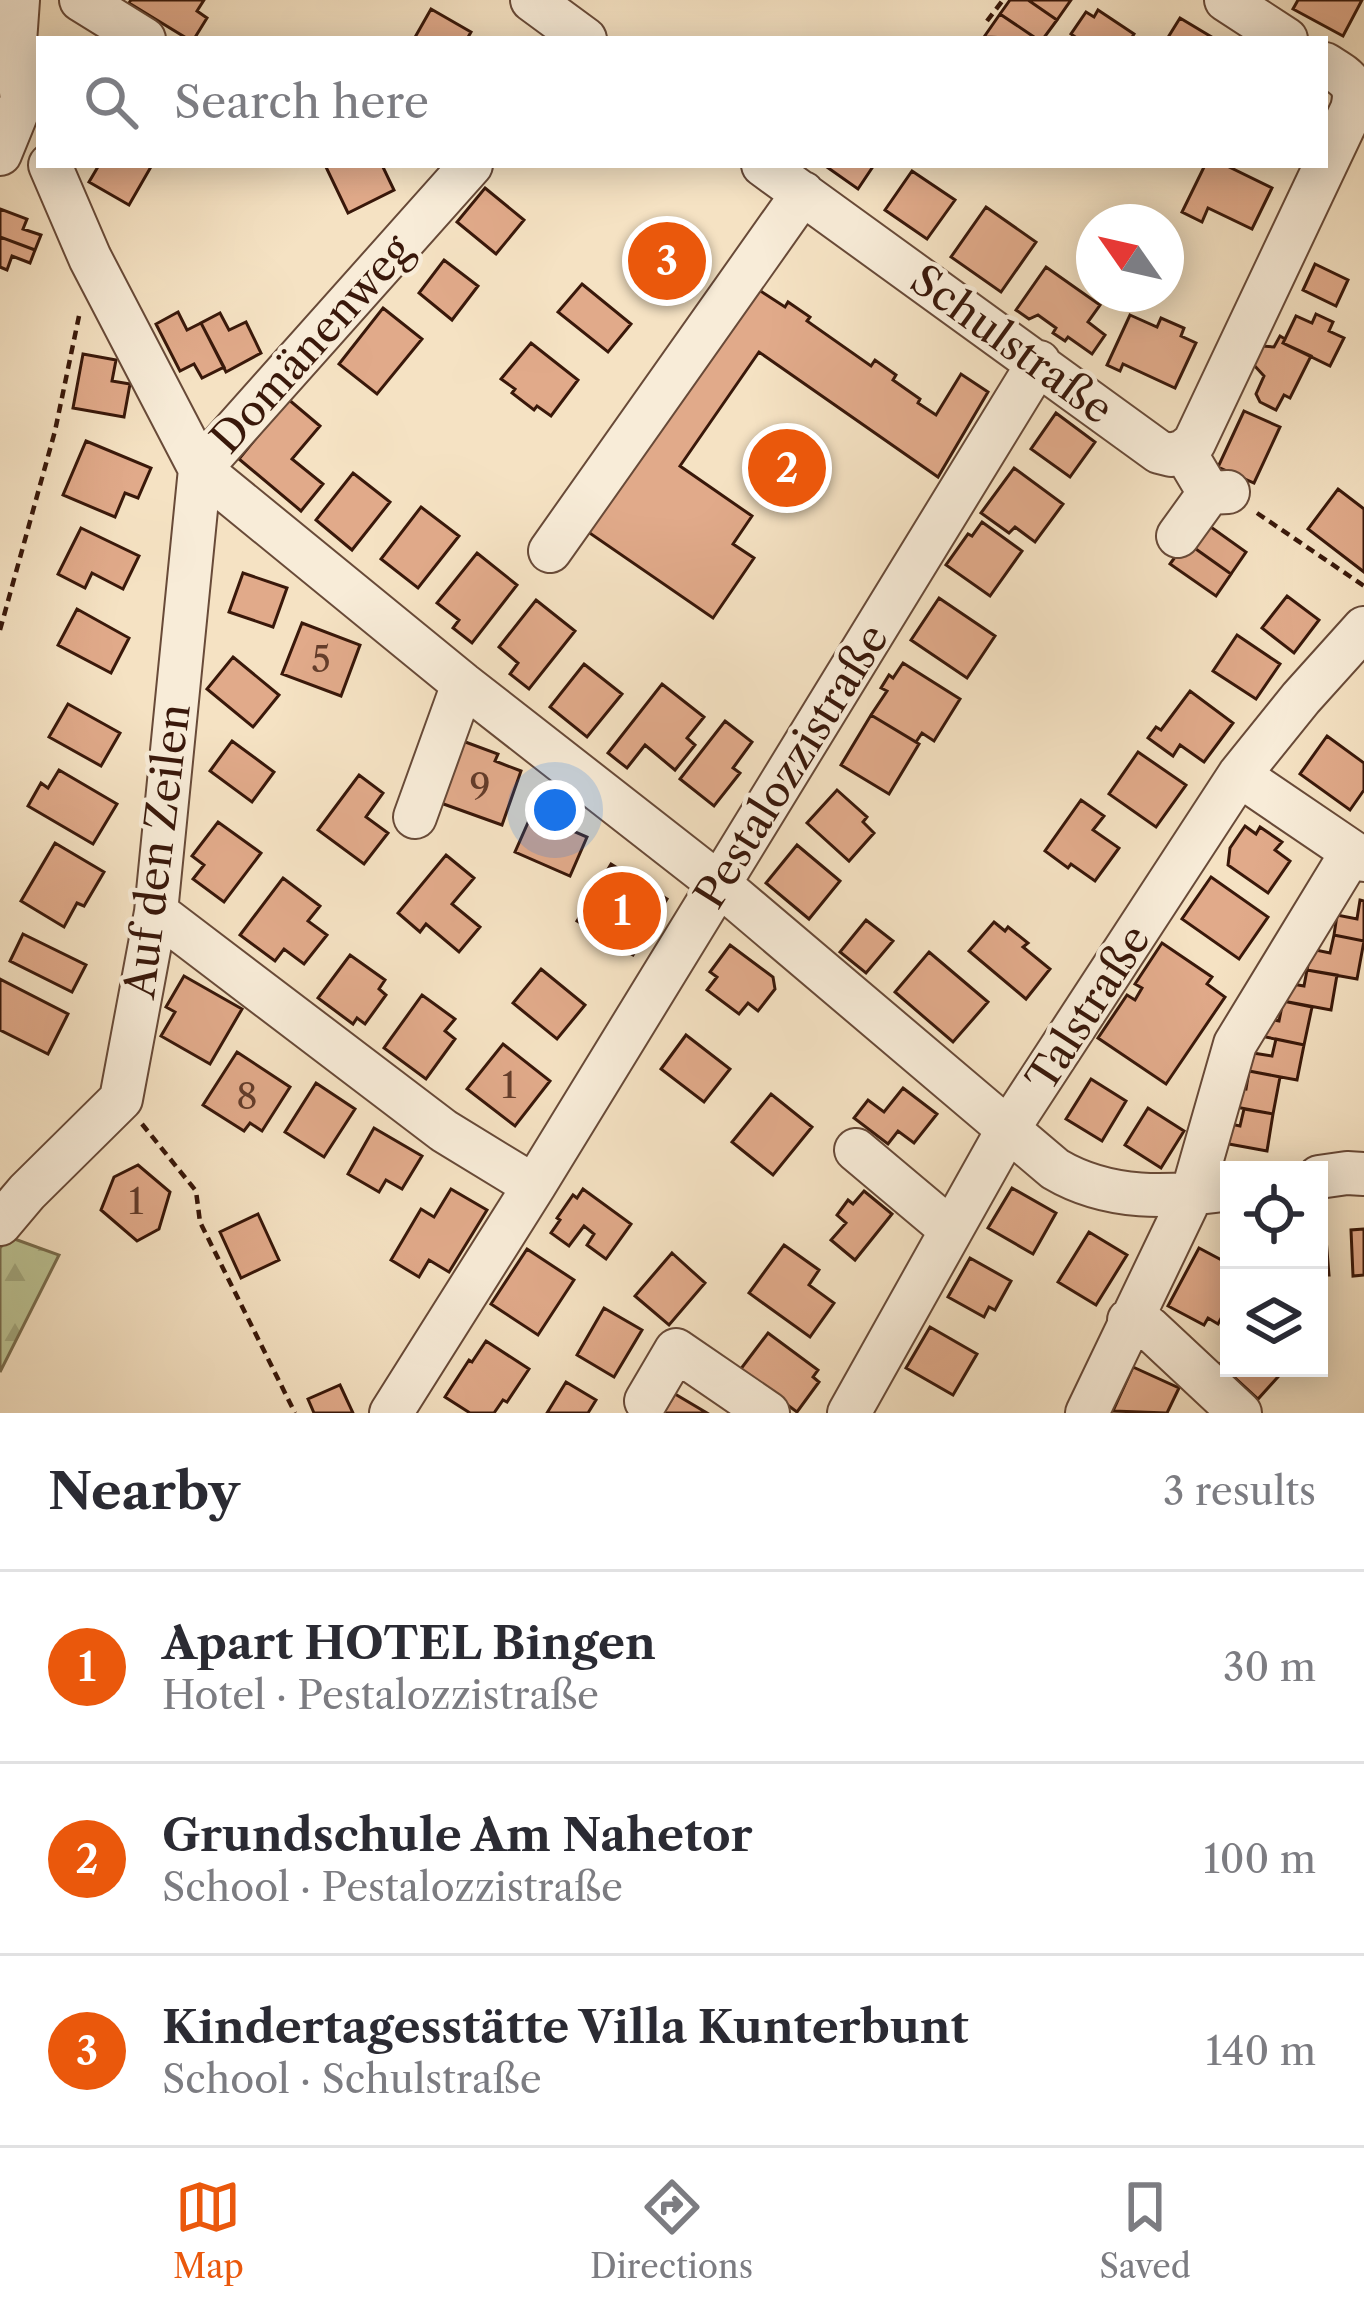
<!DOCTYPE html>
<html lang="en">
<head>
<meta charset="utf-8">
<style>
	:root { --surface:#fff; --page:#f7f7f7; --text:#2b2b33; --muted:#7c7c81; --line:#e1e1e2; --accent:#ea580c }
	body { margin:0; font-family:"Libre Caslon Text",serif; background:var(--page); color:var(--text) }
	.controls { position:absolute; right:36px; bottom:36px; display:grid; overflow:hidden; border-radius:0px; box-shadow:0 6px 30px #0003 }
	.controls button { width:108px; height:108px; display:grid; place-items:center; padding:0; border:0; border-bottom:3px solid var(--line); background:var(--surface); color:var(--text); font:60px sans-serif }
	.compass { position:absolute; left:1076px; top:204px; width:108px; height:108px; border-radius:50%; background:var(--surface); box-shadow:0 6px 30px #0003; rotate:304deg }
	.you { position:absolute; left:555px; top:810px; width:42px; height:42px; margin:-30px; border:9px solid #fff; border-radius:50%; background:#1a73e8; box-shadow:0 0 0 18px #1a73e833 }
	.badge { display:grid; place-items:center; width:78px; height:78px; border-radius:50%; background:var(--accent); color:#fff; font-size:39px; font-weight:700 }
	.pin { position:absolute; translate:-50% -50%; border:6px solid #fff; box-shadow:0 3px 12px #0006 }
	.list { margin:0; padding:0; list-style:none }
	h2 { display:flex; justify-content:space-between; align-items:center; height:156px; margin:0; padding:0 48px; font-size:51px }
	h2 small { font-size:39px; font-weight:400; color:var(--muted) }
	.list li { display:grid; grid-template-columns:78px 1fr auto; gap:36px; align-items:center; box-sizing:border-box; height:192px; padding:0 48px; border-top:3px solid var(--line) }
	.list b { display:block; font-size:45px; white-space:nowrap }
	.list p { margin:0; font-size:39px; white-space:nowrap; color:var(--muted) }
	.list em { font-size:39px; font-style:normal; color:var(--muted) }
	.icon { flex:none; width:66px; height:66px; fill:none; stroke:currentColor; stroke-width:2; stroke-linecap:round; stroke-linejoin:round }
	.map { position:relative; flex:none; width:1364px; height:1413px; overflow:hidden }
	.search { position:absolute; background:var(--surface); box-shadow:0 6px 30px #0003; left:36px; right:36px; top:36px; height:132px; display:flex; align-items:center; gap:30px; box-sizing:border-box; padding:0 42px; border-radius:0px; color:var(--muted); font-size:45px }
	.sheet { height:732px; background:var(--surface) }
	nav { display:flex; justify-content:space-around; align-items:center; box-sizing:border-box; height:168px; border-top:3px solid var(--line); background:var(--surface); font-size:33px; color:var(--muted) }
	nav a { display:grid; justify-items:center; gap:6px }
	nav .on { color:var(--accent) }
	.map>svg:first-child { display:block }
	.forest { fill:url(#forest-firs); stroke:#7a6e4f; stroke-width:3 }
	.building { fill:#e1aa8a; stroke:#39180a; stroke-width:3 }
	.lines { fill:none; stroke-linecap:round; stroke-linejoin:round }
	.minor-casing { stroke:#684a38; stroke-width:46 }
	.path { stroke:#39180a; stroke-width:4.5; stroke-dasharray:9 6; stroke-linecap:butt }
	.minor { stroke:#f8ecd8; stroke-width:42 }
	.labels { text-anchor:middle; dominant-baseline:central; stroke-width:9; stroke-linejoin:round; paint-order:stroke }
	.number-label { font-size:36px; fill:#633c2a }
	.street-label { font-size:42px; fill:#39180a; stroke:#f8ecd8 }
</style>
</head>
<body>
<div class="map">
<svg width="1364" height="1413" viewBox="0 0 1364 1413">
	<defs>
		<pattern id="forest-firs" width="22" height="20" patternUnits="userSpaceOnUse" patternTransform="scale(3)"><rect width="22" height="20" fill="#bcc394"/><path d="M5 1l3.5 6h-7zM16 11l3.5 6h-7z" fill="#a2a77e"/></pattern>
	</defs>
	<rect width="100%" height="100%" fill="#f5e2c3"/>
	<filter id="stains"><feTurbulence type="fractalNoise" baseFrequency=".00167" numOctaves="4"/><feColorMatrix values="0 0 0 0 .2 0 0 0 0 .09 0 0 0 0 .02 0 0 0 .5 -.17"/></filter>
	<radialGradient id="worn" r=".72"><stop offset=".6" stop-color="#630" stop-opacity="0"/><stop offset="1" stop-color="#630" stop-opacity=".3"/></radialGradient>
	<!-- forest -->
	<path class="forest" d="M9,1237L59,1255L0,1372V1248Z"/>
	<!-- building -->
	<path class="building" d="M131,0H204L197,11L207,18L194,39H188L129,3Z
		M1010,0H1028L1057,20L1043,39H1037L1000,14Z
		M1028,0H1071L1057,20Z
		M1298,0H1362L1343,36L1293,9Z
		M431,9L471,32L467,39H414Z
		M1098,10L1134,34L1131,39H1078L1071,34L1086,12L1094,17Z
		M1000,14L1037,39L984,37Z
		M1180,18L1215,39H1167Z
		M99,165H152L129,205L89,182Z
		M325,165H382L394,190L348,213Z
		M824,165H874L858,189Z
		M1205,165H1225L1272,188L1252,229L1208,208L1202,222L1182,212Z
		M912,171L955,200L927,239L885,210Z
		M485,188L524,220L496,254L457,222Z
		M986,207L1036,242L1001,292L951,257Z
		M0,209L27,219L23,229L41,235L35,250L0,237Z
		M0,237L35,250L30,263L12,256L7,270L0,267Z
		M444,260L478,286L452,320L419,293Z
		M1315,264L1348,280L1336,306L1303,290Z
		M1046,267L1100,305L1088,322L1105,335L1092,354L1068,337L1065,341L1053,333L1056,328L1038,315L1029,319L1016,310Z
		M582,284L631,324L608,352L558,312Z
		M756,288L785,307L788,302L810,317L807,321L871,366L875,360L896,375L893,380L920,399L918,403L936,415L961,374L988,392L938,477L759,352L680,466L752,516L733,544L754,558L713,618L578,525Z
		M383,308L422,339L377,394L339,364Z
		M178,312L187,330L201,323L224,367L202,378L194,364L180,371L156,324Z
		M220,313L229,330L246,322L261,353L226,372L201,323Z
		M1316,314L1333,322L1329,331L1344,338L1330,366L1283,343L1296,316L1312,323Z
		M1130,315L1157,327L1161,318L1184,328L1181,336L1196,343L1175,388L1123,364L1120,371L1107,365Z
		M1280,336L1285,339L1283,343L1311,356L1290,398L1284,395L1276,410L1260,402L1256,394L1264,376L1253,364L1262,346L1274,347Z
		M531,343L578,380L551,416L537,406L534,410L512,393L515,389L501,379Z
		M83,354L116,360L112,381L130,384L124,417L73,408Z
		M288,399L320,426L292,459L323,484L301,511L239,459Z
		M1244,411L1280,427L1254,483L1218,467Z
		M1056,413L1095,442L1070,477L1031,449Z
		M86,441L151,468L138,498L125,493L115,517L63,495Z
		M1014,468L1063,504L1035,542L1015,527L1009,533L981,513Z
		M353,473L390,502L352,550L316,520Z
		M1338,489L1364,509V572L1308,529Z
		M421,507L459,536L418,588L381,559Z
		M1201,520L1246,552L1231,574L1186,542Z
		M982,522L1022,551L990,596L946,565L968,534L972,536Z
		M81,528L139,556L123,589L92,573L85,588L58,574Z
		M1186,542L1231,574L1216,596L1170,564Z
		M477,553L517,585L472,643L453,628L459,620L437,603Z
		M243,573L287,588L273,627L229,612Z
		M1287,596L1319,620L1294,653L1262,628Z
		M939,598L995,636L967,678L911,640Z
		M536,600L575,631L529,689L510,674L518,663L499,647Z
		M77,609L129,638L111,673L58,645Z
		M302,623L360,645L341,696L282,674Z
		M1237,635L1280,664L1256,699L1213,671Z
		M233,657L279,695L253,727L207,689Z
		M903,663L960,699L934,741L922,733L916,742L871,715L887,691L881,688L889,675L893,678Z
		M584,664L622,694L587,737L550,707Z
		M662,684L704,717L687,738L695,745L675,770L645,745L627,768L608,753Z
		M1190,691L1233,723L1204,762L1180,745L1173,756L1148,738L1156,727L1161,730Z
		M68,704L120,733L101,766L49,737Z
		M871,715L919,744L889,794L841,765Z
		M725,721L752,742L733,768L740,773L714,806L680,779Z
		M1327,736L1364,763V790L1350,810L1300,774Z
		M460,740L498,754L495,761L521,771L502,825L438,802Z
		M232,741L274,772L252,802L210,771Z
		M1138,752L1186,785L1156,827L1109,794Z
		M59,770L117,804L93,844L28,806L41,783L48,788Z
		M359,775L383,793L366,817L388,833L364,864L318,830Z
		M837,790L867,817L863,822L874,833L849,861L807,823Z
		M538,800L565,811L559,825L587,837L570,876L515,852Z
		M1081,800L1104,816L1093,830L1119,848L1095,881L1071,864L1068,868L1045,851Z
		M218,822L261,853L224,902L193,879L204,865L192,856Z
		M1245,826L1256,834L1260,827L1282,842L1275,850L1290,861L1268,893L1228,865L1230,848Z
		M55,843L104,872L84,906L77,903L64,927L21,901Z
		M797,845L840,881L809,919L766,883Z
		M446,855L474,878L452,904L480,927L459,952L426,924L420,932L398,913Z
		M611,864L667,899L633,955L577,921Z
		M1211,877L1268,917L1239,959L1182,919Z
		M283,878L320,906L308,921L327,935L304,964L284,949L275,961L240,935Z
		M1360,900L1364,901V941L1334,935L1337,915L1357,919Z
		M866,920L893,941L866,973L840,952Z
		M994,922L1005,931L1008,927L1028,943L1023,947L1050,969L1026,999L969,951Z
		M23,934L86,965L72,992L10,961Z
		M1334,935L1364,941L1357,979L1307,970L1311,949L1330,953Z
		M1162,943L1212,977L1207,984L1225,997L1166,1084L1098,1038L1127,995L1135,1000L1142,988L1135,984Z
		M730,945L773,977L775,989L758,1011L748,1003L739,1014L707,990L717,977L710,972Z
		M929,952L988,1002L953,1042L895,992Z
		M350,955L385,980L379,989L386,995L365,1024L357,1018L353,1024L318,998Z
		M541,969L585,1005L557,1039L513,1003Z
		M1307,970L1337,975L1331,1010L1283,1001L1286,983L1304,986Z
		M184,976L242,1009L210,1064L161,1036L175,1012L166,1007Z
		M0,979L68,1014L48,1054L0,1030Z
		M422,995L455,1019L445,1031L455,1039L426,1079L384,1048Z
		M1283,1001L1312,1007L1304,1045L1256,1035L1260,1017L1279,1021Z
		M686,1035L730,1069L704,1102L661,1069Z
		M1276,1039L1304,1045L1297,1080L1249,1071L1253,1053L1272,1056Z
		M503,1044L550,1081L515,1126L467,1089Z
		M237,1052L290,1087L262,1131L250,1123L244,1131L203,1105Z
		M1249,1071L1280,1077L1273,1114L1225,1105L1229,1086L1246,1089Z
		M1091,1079L1126,1101L1102,1141L1066,1119Z
		M316,1083L355,1109L324,1157L285,1132Z
		M903,1088L937,1114L914,1143L898,1131L888,1144L854,1118L868,1100L884,1112Z
		M771,1094L812,1127L773,1175L732,1142Z
		M1148,1108L1184,1131L1161,1168L1125,1145Z
		M1244,1109L1273,1114L1267,1151L1218,1142L1221,1122L1240,1126Z
		M374,1128L422,1156L402,1189L386,1180L379,1192L348,1174Z
		M138,1165L170,1192L159,1229L137,1241L101,1210L114,1177Z
		M1012,1188L1056,1213L1033,1254L988,1228Z
		M451,1189L487,1210L449,1272L429,1260L419,1277L391,1260L421,1209L434,1217Z
		M583,1189L631,1224L606,1259L587,1245L594,1234L584,1226L569,1246L551,1233L560,1220L557,1218L573,1195L577,1198Z
		M864,1191L892,1214L855,1260L831,1240L846,1223L837,1215L848,1200L853,1204Z
		M258,1214L279,1260L241,1278L220,1232Z
		M1319,1226H1325L1329,1275H1319Z
		M1364,1229V1275L1353,1276L1351,1230Z
		M1089,1232L1127,1255L1096,1305L1058,1282Z
		M784,1245L819,1270L809,1285L834,1303L810,1337L749,1293Z
		M1199,1248L1229,1264L1224,1280L1229,1283V1304L1218,1324L1208,1318L1204,1325L1168,1306Z
		M527,1249L574,1280L538,1335L491,1304Z
		M672,1253L705,1283L669,1325L635,1296Z
		M970,1258L1011,1281L995,1310L989,1307L984,1317L948,1297Z
		M604,1308L642,1330L614,1377L577,1355Z
		M930,1327L977,1354L953,1395L906,1368Z
		M768,1333L818,1370L813,1377L819,1382L797,1412L740,1370Z
		M486,1341L529,1369L507,1402L503,1400L494,1413H470L445,1397L469,1360L472,1362Z
		M1229,1354V1368H1286L1258,1399L1220,1364Z
		M1133,1367L1179,1388L1167,1413L1113,1411Z
		M566,1382L596,1400L588,1413H547Z
		M340,1385L353,1413H314L308,1399Z
		M675,1394L707,1413H663Z"/>
	<g class="lines">
		<defs>
			<path id="minor" d="M81,0L144,39
				M532,0L585,39
				M1226,0L1286,39
				M0,154L22,100L15,42L18,0
				M50,165L90,258L200,469L463,684L719,884L1055,1169C1109,1201 1170,1198 1229,1189
				M763,165L1159,452L1171,455L1184,451
				M1184,451L1194,443L1352,109C1359,82 1345,77 1325,64
				M1184,451L1209,493L1228,492
				M1178,536L1209,493
				M550,551L803,193
				M1239,775L1364,860
				M415,817L463,684
				M156,912L444,1131L534,1186
				M856,1150L950,1229
				M1319,1177L1347,1173L1364,1174
				M0,1224L27,1192L121,1099L156,912L200,469L471,165
				M1129,1320L1149,1328L1240,1413
				M646,1401L676,1350L768,1413
				M391,1413L534,1186L1039,362
				M849,1413L1008,1129L1239,775L1301,698L1364,628
				M1087,1413L1192,1194L1235,1044L1352,852"/>
		</defs>
		<!-- minor casing -->
		<use href="#minor" class="minor-casing"/>
		<!-- path -->
		<path class="path" d="M987,21L1003,0
			M1257,513L1364,586
			M0,630L55,431L79,316
			M142,1124L196,1191L200,1222L295,1413"/>
		<!-- minor -->
		<use href="#minor" class="minor"/>
	</g>
	<g class="labels">
		<!-- number labels -->
		<g class="number-label">
			<text x="321" y="659">5</text>
			<text x="480" y="786">9</text>
			<text x="509" y="1085">1</text>
			<text x="247" y="1096">8</text>
			<text x="136" y="1201">1</text>
		</g>
		<!-- street labels -->
		<g class="street-label">
			<text transform="translate(311 344) rotate(-48)">Domänenweg</text>
			<text transform="translate(1012 344) rotate(36)">Schulstraße</text>
			<text transform="translate(791 766) rotate(-58)">Pestalozzistraße</text>
			<text transform="translate(157 851) rotate(-83)">Auf den Zeilen</text>
			<text transform="translate(1088 1008) rotate(-57)">Talstraße</text>
		</g>
	</g>
	<rect width="100%" height="100%" filter="url(#stains)"/>
	<rect width="100%" height="100%" fill="url(#worn)"/>
</svg>
<div class="controls">
<button><svg class="icon" aria-label="locate" viewBox="0 0 24 24"><circle cx="12" cy="12" r="6"/><path d="M12 2v4M12 18v4M2 12h4M18 12h4"/></svg></button>
<button><svg class="icon" aria-label="layers" viewBox="0 0 24 24"><path d="M12 4l9 5-9 5-9-5zM3 14l9 5 9-5"/></svg></button>
</div>
<svg class="compass" viewBox="-18 -18 36 36"><path d="M0-13l5 13h-10z" fill="#e53935"/><path d="M0 13l5-13h-10z" fill="#7c7c81"/></svg>
<div class="you"></div>
<div class="pin badge" style="left:622px;top:911px">1</div>
<div class="pin badge" style="left:787px;top:468px">2</div>
<div class="pin badge" style="left:667px;top:261px">3</div>
<div class="search"><svg class="icon" aria-label="search" viewBox="0 0 24 24"><circle cx="10" cy="10" r="6"/><path d="M15 15l6 6"/></svg>Search here</div>
</div>
<section class="sheet">
<h2>Nearby<small>3 results</small></h2>
<ul class="list">
<li><span class="badge">1</span><div><b>Apart HOTEL Bingen</b><p>Hotel · Pestalozzistraße</p></div><em>30 m</em></li>
<li><span class="badge">2</span><div><b>Grundschule Am Nahetor</b><p>School · Pestalozzistraße</p></div><em>100 m</em></li>
<li><span class="badge">3</span><div><b>Kindertagesstätte Villa Kunterbunt</b><p>School · Schulstraße</p></div><em>140 m</em></li>
</ul>
</section>
<nav>
<a class="on"><svg class="icon" aria-label="map" viewBox="0 0 24 24"><path d="M3 6l6-2 6 2 6-2v14l-6 2-6-2-6 2zM9 4v14M15 6v14"/></svg>Map</a>
<a><svg class="icon" aria-label="directions" viewBox="0 0 24 24"><path d="M12 3l9 9-9 9-9-9zM9 14v-3h6M13 9l2 2-2 2"/></svg>Directions</a>
<a><svg class="icon" aria-label="saved" viewBox="0 0 24 24"><path d="M7 4h10v16l-5-4-5 4z"/></svg>Saved</a>
</nav>
</body>
</html>
